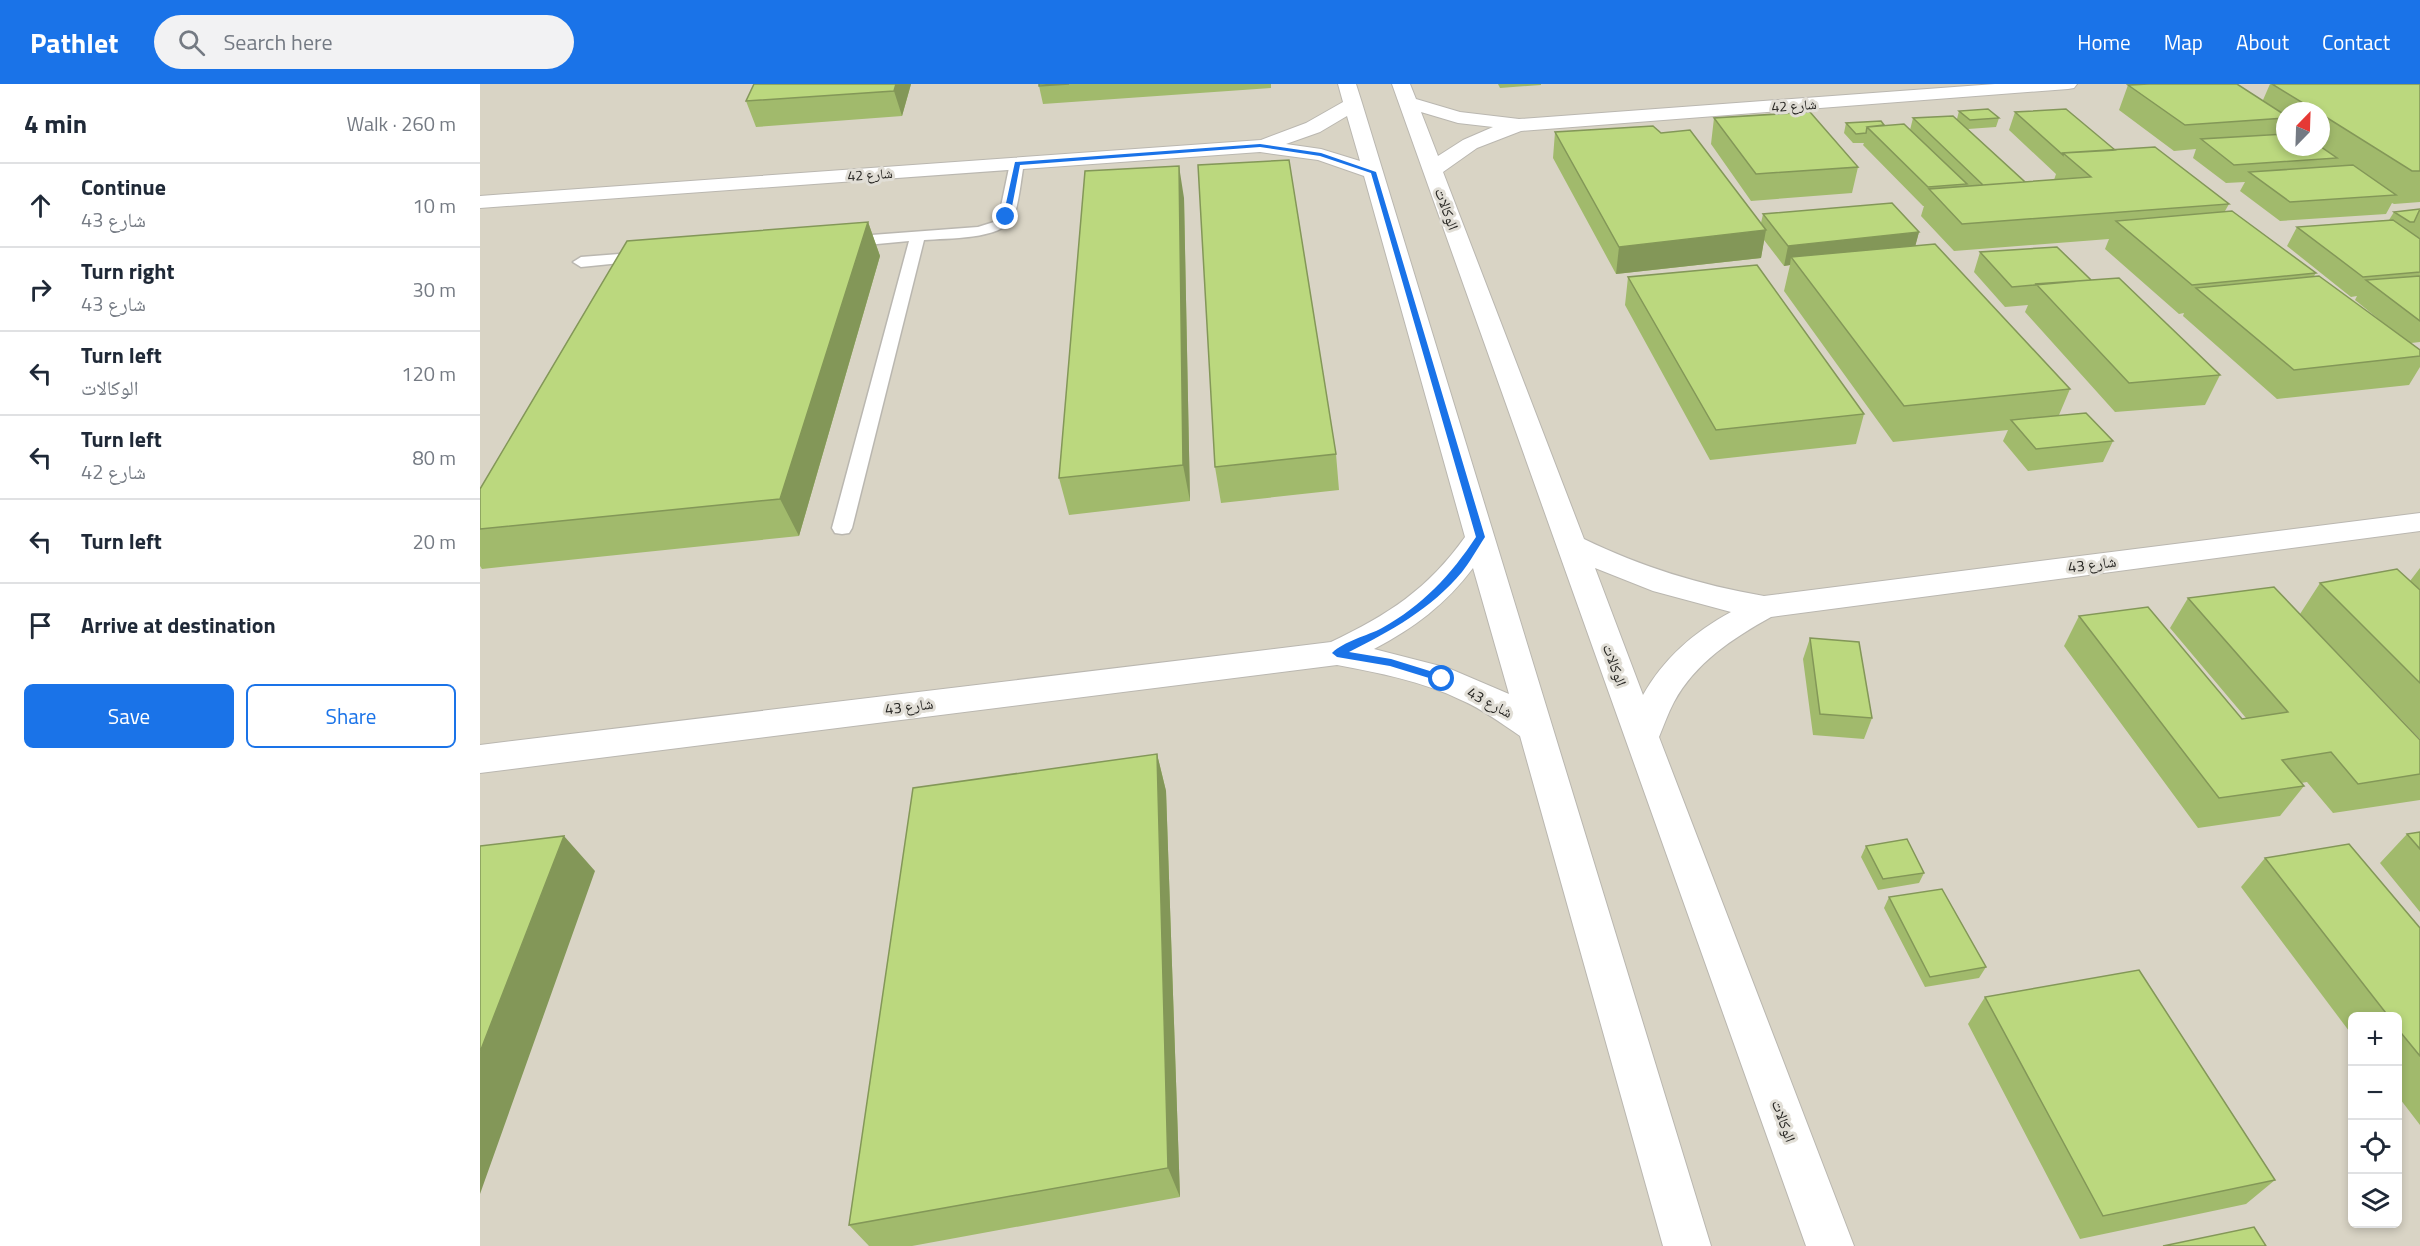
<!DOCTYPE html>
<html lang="en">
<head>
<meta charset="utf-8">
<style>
	:root { --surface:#fff; --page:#f2f2f3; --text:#1f2937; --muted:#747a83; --line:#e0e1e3; --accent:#1a73e8 }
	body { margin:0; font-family:"Titillium Web","Noto Naskh Arabic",sans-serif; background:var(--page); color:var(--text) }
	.controls { position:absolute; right:18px; bottom:18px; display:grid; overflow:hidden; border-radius:9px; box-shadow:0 3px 9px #0003 }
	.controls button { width:54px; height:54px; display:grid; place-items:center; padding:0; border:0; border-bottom:2px solid var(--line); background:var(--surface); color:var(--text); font:30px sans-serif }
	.compass { position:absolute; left:1796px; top:18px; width:54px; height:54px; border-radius:50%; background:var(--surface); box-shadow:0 3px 9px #0003; rotate:23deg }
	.stop { position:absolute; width:18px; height:18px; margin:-14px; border:4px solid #1a73e8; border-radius:50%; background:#fff }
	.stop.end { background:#1a73e8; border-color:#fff; box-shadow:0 2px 6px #0008 }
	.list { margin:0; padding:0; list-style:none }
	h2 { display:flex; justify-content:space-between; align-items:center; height:78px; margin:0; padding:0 24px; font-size:26px }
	h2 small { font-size:20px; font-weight:400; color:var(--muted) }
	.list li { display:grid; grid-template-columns:39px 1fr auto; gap:18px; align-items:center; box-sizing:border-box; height:84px; padding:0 24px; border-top:2px solid var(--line) }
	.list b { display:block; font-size:22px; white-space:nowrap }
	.list p { margin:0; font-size:20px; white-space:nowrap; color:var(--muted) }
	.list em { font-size:20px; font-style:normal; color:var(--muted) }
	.actions { display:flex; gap:12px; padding:18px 24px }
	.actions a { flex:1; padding:14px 0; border:2px solid var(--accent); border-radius:9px; text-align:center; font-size:21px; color:var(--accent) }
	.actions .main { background:var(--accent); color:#fff }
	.icon { flex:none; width:33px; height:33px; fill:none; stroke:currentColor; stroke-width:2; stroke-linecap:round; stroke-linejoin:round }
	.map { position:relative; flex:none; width:1940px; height:1162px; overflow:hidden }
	header { display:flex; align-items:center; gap:36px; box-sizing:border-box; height:84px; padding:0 30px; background:var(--accent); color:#fff }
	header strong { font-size:28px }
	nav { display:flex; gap:33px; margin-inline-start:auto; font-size:21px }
	.search { width:420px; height:54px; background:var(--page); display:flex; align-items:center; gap:15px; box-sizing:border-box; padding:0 21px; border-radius:33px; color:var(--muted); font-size:22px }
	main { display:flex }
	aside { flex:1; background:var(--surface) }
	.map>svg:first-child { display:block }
	.built { fill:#d9d4c5; fill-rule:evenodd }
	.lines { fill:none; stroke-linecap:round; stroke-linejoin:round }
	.service-casing { stroke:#bab7b0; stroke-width:3 }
	.minor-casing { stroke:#bab7b0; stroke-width:2 }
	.service { fill:#fff; fill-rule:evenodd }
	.minor { fill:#fff; fill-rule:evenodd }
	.wall { fill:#a1ba6c; fill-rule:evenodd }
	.shaded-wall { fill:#839758 }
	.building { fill:#bbd87e; stroke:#839758; stroke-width:1.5 }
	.route { fill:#1a73e8 }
	.labels { text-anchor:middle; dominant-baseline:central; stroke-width:6; stroke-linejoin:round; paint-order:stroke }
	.far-street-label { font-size:14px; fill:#262522; stroke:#e1ded6 }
	.street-label { font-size:15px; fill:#262522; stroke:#e1ded6 }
</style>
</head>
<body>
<header>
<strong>Pathlet</strong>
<div class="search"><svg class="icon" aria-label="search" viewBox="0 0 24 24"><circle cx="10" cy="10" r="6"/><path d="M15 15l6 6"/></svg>Search here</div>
<nav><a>Home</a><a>Map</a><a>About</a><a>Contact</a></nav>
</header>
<main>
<aside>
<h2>4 min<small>Walk · 260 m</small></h2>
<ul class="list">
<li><svg class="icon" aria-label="ahead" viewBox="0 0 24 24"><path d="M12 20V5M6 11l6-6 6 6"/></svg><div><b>Continue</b><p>شارع 43</p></div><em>10 m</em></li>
<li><svg class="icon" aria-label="right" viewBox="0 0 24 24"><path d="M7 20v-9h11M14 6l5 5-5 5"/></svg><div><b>Turn right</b><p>شارع 43</p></div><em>30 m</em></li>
<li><svg class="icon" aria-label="left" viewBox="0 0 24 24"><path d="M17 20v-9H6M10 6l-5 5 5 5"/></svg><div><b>Turn left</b><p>الوكالات</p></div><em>120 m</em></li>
<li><svg class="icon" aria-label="left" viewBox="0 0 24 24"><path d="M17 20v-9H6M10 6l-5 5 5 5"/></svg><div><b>Turn left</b><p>شارع 42</p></div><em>80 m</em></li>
<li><svg class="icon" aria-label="left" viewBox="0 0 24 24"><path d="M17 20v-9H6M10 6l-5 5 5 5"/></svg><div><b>Turn left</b></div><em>20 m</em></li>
<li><svg class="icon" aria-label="arrive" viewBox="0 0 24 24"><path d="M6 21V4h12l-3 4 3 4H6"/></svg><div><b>Arrive at destination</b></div></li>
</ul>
<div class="actions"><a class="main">Save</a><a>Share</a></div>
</aside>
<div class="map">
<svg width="1940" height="1162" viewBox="0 0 1940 1162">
	<rect width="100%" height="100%" fill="#e1ded6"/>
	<!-- built -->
	<path class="built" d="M0,0H1940V1162H0ZM1805,27H1841V63H1805ZM1872,932H1918V1140H1872Z"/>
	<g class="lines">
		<defs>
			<path id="service" d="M537,75L544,79C541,94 539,121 533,134C521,156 467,154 444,156L372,444L369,449L362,450L355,449L352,444L429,157L365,163L357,158L365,153L498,143L514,138L519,132L530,79Z
				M165,168L173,173L170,176L101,183L93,178L101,173Z"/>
			<path id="minor" d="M858,0H876L882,19L1231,1162H1183L1040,652C1021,639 1002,625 981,616C942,597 899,589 857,581L0,689V661L851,558C908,531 948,505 985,453L884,92L838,76L780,68L0,124V112L781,56L826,39L863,18ZM867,32L880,77L841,65L806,60L840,48ZM993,484L1029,610L968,584L894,565C934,544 966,520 993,484Z
				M912,0H930L936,15L980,28L1039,35L1515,0H1597L1594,4L1588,5L1041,47L997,64L963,88L1104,455C1162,483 1220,501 1284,512L1940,429V447L1291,533C1253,554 1215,579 1194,618C1188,629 1184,641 1179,653L1374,1162H1326ZM941,28L978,39L1013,43L983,56L958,72ZM1115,484L1173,507L1251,528C1214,548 1184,574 1163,611Z"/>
		</defs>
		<!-- service casing -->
		<use href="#service" class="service-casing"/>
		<!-- minor casing -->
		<use href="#minor" class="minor-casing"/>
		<!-- service -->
		<use href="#service" class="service"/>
		<!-- minor -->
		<use href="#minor" class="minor"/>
	</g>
	<!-- wall -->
	<path class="wall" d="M431,0L422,32L276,43L266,17Z
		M559,0H791V4L563,20L559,2Z
		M1018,0H1061V1L1020,4Z
		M1790,0H1940V118L1914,120L1912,119L1906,130L1800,137L1760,107L1765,98L1746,99L1713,74L1716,65L1694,67L1639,26L1648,1L1783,16ZM1805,27H1841V63L1802,50L1804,47L1805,48Z
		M1479,27L1519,34L1516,43L1488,45L1545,98L1574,96L1576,90L1529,46L1535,28L1635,66L1749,120L1745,127L1836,189L1834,192L1907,242L1875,216L1877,212L1871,213L1807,162L1817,143L1909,136L1914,128L1940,125V258L1931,259L1940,266V283L1929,301L1797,315L1703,232L1704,229L1699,230L1625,165L1629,155L1474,167L1441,132L1444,122H1443L1383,61L1384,59H1373L1364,49L1366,39L1404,41L1430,46L1433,34L1477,35Z
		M1234,34L1378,83L1372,109L1271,117L1231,60Z
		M1075,48L1281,139L1283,130L1439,148L1435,162L1590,305L1579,331L1633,357L1623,378L1548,387L1523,357L1528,346L1413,358L1304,207L1310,181L1304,182L1284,156L1281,174L1136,190L1073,74Z
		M704,114L710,417L589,431L579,394Z
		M388,138L400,172L319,452L2,485L0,482V405Z
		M1500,168L1611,196L1740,291L1725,321L1635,328L1545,228L1548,221L1525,223L1494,188Z
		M1148,193L1384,330L1376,360L1230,376L1145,221Z
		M856,370L859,406L741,419L735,383Z
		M1940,484V655L1820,530L1840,499L1930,497Z
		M1708,514L1940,656V716L1853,729L1827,698L1821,699L1824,702L1800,732L1718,744L1584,562L1599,532L1762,635L1766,634L1690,544Z
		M1330,554L1392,634L1384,655L1333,651L1323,575Z
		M677,670L686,707L700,1113L432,1162H389L369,1141Z
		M1940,748V828L1900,779L1927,750Z
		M1386,762L1444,789L1439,799L1398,806L1381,773Z
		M1785,774L1940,844V1041L1917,1011V933H1872V951L1761,803Z
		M1409,813L1506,883L1499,894L1445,903L1404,824Z
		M1505,913L1795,1096L1766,1120L1600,1155L1488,940Z"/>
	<!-- shaded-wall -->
	<path class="shaded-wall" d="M416,0H431L422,32L414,7Z
		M699,82L704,114L710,417L703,381Z
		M388,138L400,172L319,452L300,415Z
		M1286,146L1281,174L1136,190L1139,163Z
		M1439,148L1434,167L1311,173L1310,181L1304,182L1308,162Z
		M677,670L686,707L700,1113L688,1084Z
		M84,752L115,787L0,1110V968Z"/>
	<!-- building -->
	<path class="building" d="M274,0H416L414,7L266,17Z
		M559,0H589L559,2Z
		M1669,0H1757L1805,31V34L1705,41L1648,1Z
		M1792,0H1940V87H1932L1841,30V27H1836Z
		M1508,25L1519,34L1490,36L1479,27Z
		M1586,25L1635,66L1583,69V71L1535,28Z
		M1330,28L1378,83L1276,90L1234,34Z
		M1473,32L1545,98L1503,101L1433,34Z
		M1401,37L1404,41L1387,43L1386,49L1376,50L1366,39Z
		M1424,40L1487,100L1448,103L1387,43Z
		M1173,42L1181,49L1210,46L1286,146L1139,163L1075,48Z
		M1805,50V63H1841L1857,74L1754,81L1721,55Z
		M1675,63L1749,120L1482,140L1449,105L1611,93L1583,69Z
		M809,76L856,370L735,383L718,81Z
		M1873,81L1916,111L1810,118L1769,88Z
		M699,82L703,381L579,394L605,87Z
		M1412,119L1439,148L1308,162L1283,130Z
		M1940,125L1934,138H1930L1914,128Z
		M1752,127L1836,189L1712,201L1636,137Z
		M1913,136L1940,155V188L1883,193L1817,143Z
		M388,138L300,415L0,445V405L147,157Z
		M1455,160L1590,305L1424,322L1311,173Z
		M1577,163L1611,196L1532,203L1500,168Z
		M1277,181L1384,330L1236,346L1148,193Z
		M1839,192L1940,266V272L1814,286L1716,204Z
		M1940,192V237L1886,196Z
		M1639,194L1740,291L1649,299L1556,200Z
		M1606,329L1633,357L1556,365L1531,336Z
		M1917,485L1940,506V599L1840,499Z
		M1794,503L1940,656V690L1878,700L1851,668L1802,676L1824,702L1739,714L1599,532L1668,523L1762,635L1808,628L1708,514Z
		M1330,554L1379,558L1392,634L1340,630Z
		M677,670L688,1084L369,1141L433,704Z
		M1940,748V765L1927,750Z
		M84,752L0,968V762Z
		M1427,755L1444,789L1403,795L1386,762Z
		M1869,760L1940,844V972L1917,944V933H1909L1785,774Z
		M1462,805L1506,883L1450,893L1409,813Z
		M1659,886L1795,1096L1623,1132L1505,913Z
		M1774,1143L1786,1162H1683Z"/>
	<!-- route -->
	<path class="route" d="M780,60L841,69L896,88L1005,453C997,465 990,478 982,488C951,525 911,547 869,568L911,575L966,592V597L962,598L910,582L857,573L852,569C864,557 887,552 902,544C942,522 971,491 996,453L891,89L840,72L780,63L540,81L530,133L526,135L523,133L535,78Z"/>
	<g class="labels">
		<!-- far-street labels -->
		<g class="far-street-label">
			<text transform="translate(1314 21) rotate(-4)">شارع 42</text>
			<text transform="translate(390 90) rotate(-4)">شارع 42</text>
		</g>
		<!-- street labels -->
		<g class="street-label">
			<text transform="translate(967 125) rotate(70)">الوكالات</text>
			<text transform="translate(1612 480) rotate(-7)">شارع 43</text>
			<text transform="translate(1135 581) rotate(70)">الوكالات</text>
			<text transform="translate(1010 618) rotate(28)">شارع 43</text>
			<text transform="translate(429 622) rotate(-7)">شارع 43</text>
			<text transform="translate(1304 1037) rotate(70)">الوكالات</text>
		</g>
	</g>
</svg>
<div class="controls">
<button>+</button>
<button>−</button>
<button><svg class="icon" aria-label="locate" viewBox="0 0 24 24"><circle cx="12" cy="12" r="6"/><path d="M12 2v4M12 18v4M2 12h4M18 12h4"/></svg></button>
<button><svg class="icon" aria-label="layers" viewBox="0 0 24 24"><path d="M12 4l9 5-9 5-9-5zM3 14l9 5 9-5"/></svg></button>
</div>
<svg class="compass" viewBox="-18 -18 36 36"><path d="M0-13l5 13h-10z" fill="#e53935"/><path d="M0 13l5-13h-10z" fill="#747a83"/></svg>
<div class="stop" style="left:962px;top:595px"></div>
<div class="stop end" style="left:526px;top:133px"></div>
</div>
</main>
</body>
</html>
